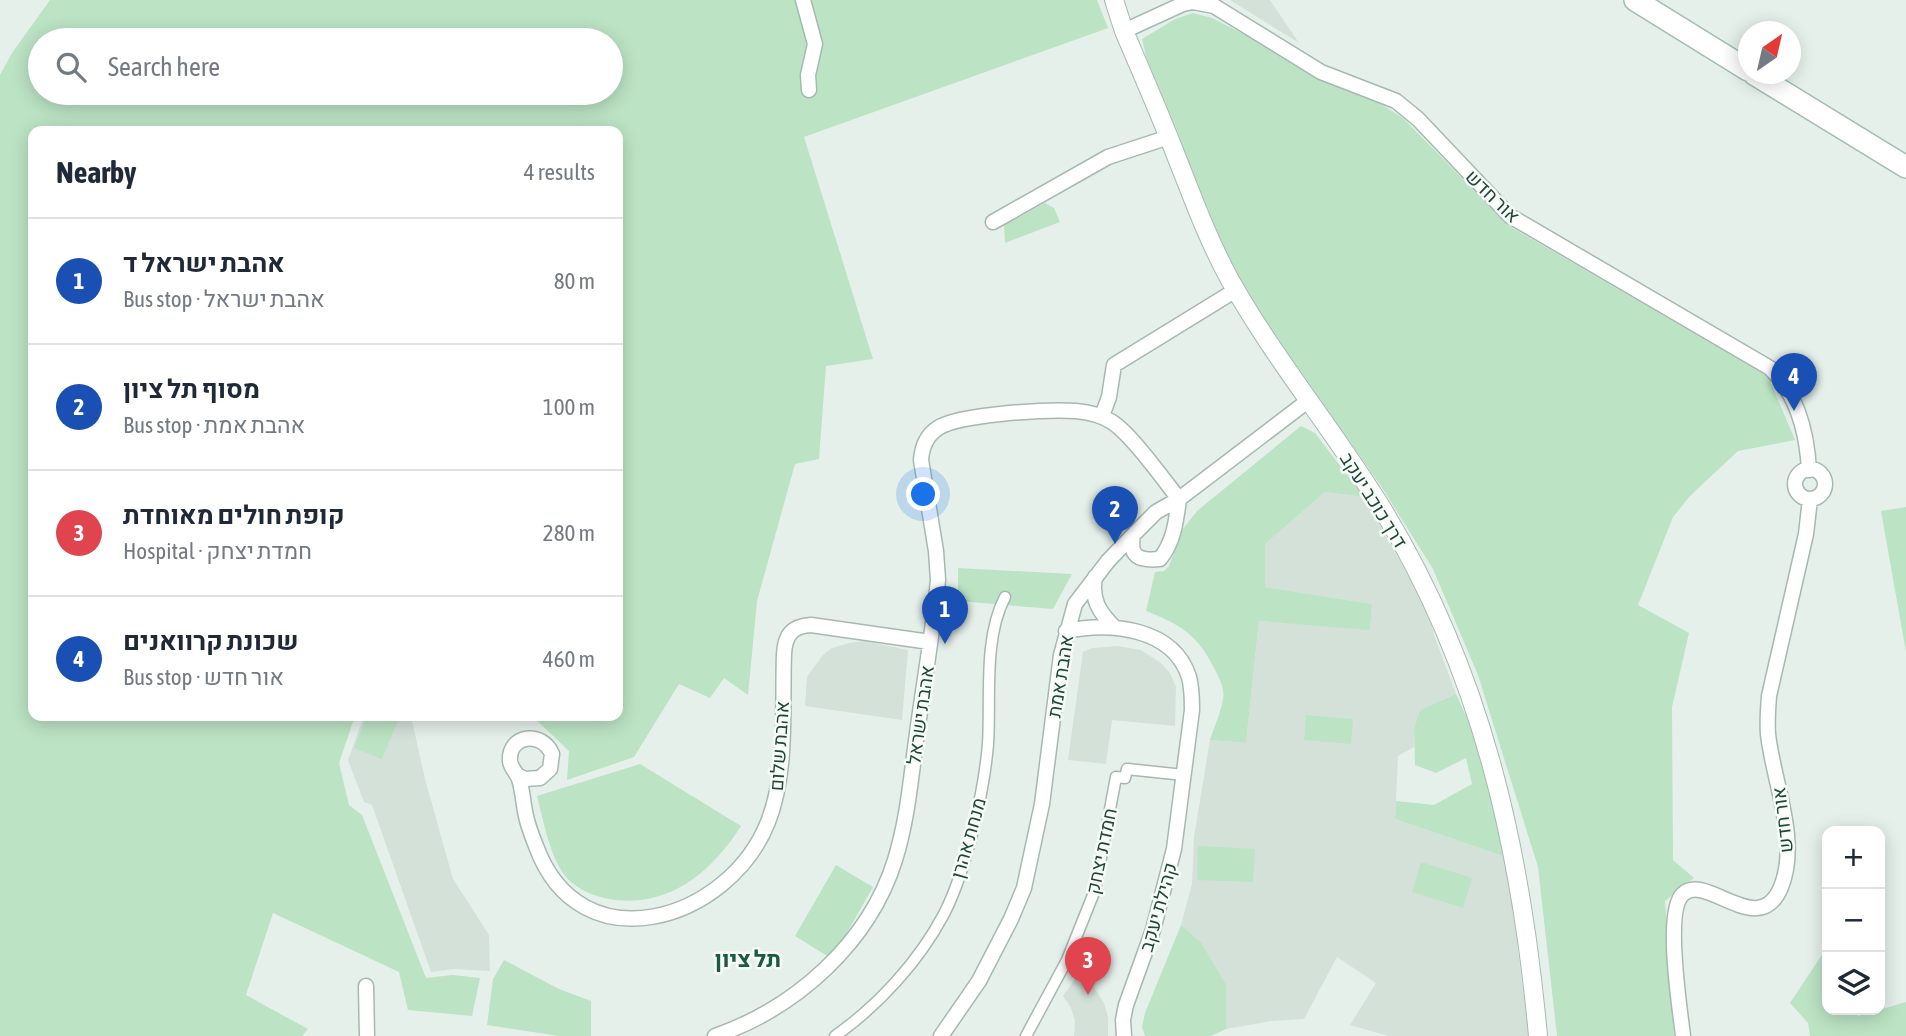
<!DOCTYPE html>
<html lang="en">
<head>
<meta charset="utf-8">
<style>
	:root { --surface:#fff; --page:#f2f2f3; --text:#1f2937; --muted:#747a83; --line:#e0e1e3; --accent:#844b44 }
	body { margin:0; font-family:"Asap Condensed",Heebo,sans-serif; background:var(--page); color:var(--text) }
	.controls { position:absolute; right:21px; bottom:21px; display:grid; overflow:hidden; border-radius:14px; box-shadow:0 4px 18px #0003 }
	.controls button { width:63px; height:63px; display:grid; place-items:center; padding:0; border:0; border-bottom:2px solid var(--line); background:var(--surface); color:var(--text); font:35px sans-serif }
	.compass { position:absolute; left:1738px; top:21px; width:63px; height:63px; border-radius:50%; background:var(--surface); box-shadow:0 4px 18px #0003; rotate:34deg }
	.you { position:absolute; left:924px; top:495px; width:24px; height:24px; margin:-18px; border:5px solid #fff; border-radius:50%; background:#1a73e8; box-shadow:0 0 0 10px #1a73e833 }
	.badge { display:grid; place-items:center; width:46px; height:46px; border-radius:50%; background:var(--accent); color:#fff; font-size:23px; font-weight:700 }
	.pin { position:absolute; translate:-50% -58px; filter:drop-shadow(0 2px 4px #0008) }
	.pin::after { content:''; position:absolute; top:37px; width:24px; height:21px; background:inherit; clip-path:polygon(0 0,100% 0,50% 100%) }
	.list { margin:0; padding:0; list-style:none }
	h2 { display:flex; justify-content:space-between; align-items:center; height:91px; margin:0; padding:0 28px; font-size:30px }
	h2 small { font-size:23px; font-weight:400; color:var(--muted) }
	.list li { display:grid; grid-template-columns:46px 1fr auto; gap:21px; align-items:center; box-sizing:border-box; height:126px; padding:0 28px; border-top:2px solid var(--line) }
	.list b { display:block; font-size:26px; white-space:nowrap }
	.list p { margin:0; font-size:23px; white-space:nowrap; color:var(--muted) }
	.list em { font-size:23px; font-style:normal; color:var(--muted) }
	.icon { flex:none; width:38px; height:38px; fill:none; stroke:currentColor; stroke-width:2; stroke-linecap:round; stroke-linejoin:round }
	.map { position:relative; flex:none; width:1906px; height:1036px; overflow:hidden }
	.search { position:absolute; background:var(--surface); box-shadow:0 4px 18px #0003; left:28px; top:28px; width:595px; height:77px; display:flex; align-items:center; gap:18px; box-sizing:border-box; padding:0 24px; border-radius:38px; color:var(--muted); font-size:26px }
	.panel { position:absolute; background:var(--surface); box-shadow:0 4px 18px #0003; left:28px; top:126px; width:595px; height:595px; border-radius:14px }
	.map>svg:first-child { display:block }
	.built { fill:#d3e1d9 }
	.green { fill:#bce3c4; fill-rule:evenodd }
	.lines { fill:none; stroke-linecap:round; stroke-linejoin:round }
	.pedestrian-casing { stroke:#a6b9b1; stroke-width:13 }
	.minor-casing { stroke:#a6b9b1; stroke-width:17 }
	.tertiary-casing { stroke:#a6b9b1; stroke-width:20 }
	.secondary-casing { stroke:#a2bdb2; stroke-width:24 }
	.pedestrian { stroke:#fff; stroke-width:10 }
	.minor { stroke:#fff; stroke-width:14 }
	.tertiary { stroke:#fff; stroke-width:18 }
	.secondary { stroke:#fff; stroke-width:21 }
	.labels { text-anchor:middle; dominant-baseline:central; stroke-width:5; stroke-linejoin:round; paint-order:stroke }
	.street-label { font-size:19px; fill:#214539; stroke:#f6fbf8 }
	.quarter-label { font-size:23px; font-weight:bold; fill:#1a5a46; stroke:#f6fbf8 }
</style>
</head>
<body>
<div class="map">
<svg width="1906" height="1036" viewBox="0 0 1906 1036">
	<rect width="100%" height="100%" fill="#e5f0ea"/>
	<!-- built -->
	<path class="built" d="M1230,0H1270L1299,43Z
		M1325,492L1364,497L1429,613L1434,635L1456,694L1420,710L1414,728V747L1398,756L1395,819L1506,857L1529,1036H1388L1350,1025L1376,983L1337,957L1304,1019L1271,1021L1226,1029V984L1201,942L1181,925L1192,884L1194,837L1210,740L1246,743L1259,621L1370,629L1372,604L1265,587V544Z
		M864,641L908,650L902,720L805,706L807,677L823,655L832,648L849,643Z
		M1118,646L1141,650L1161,663L1170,673L1176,687L1175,726L1112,720L1106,764L1068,760L1083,652L1092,648Z
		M364,716H411L425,779L453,879L489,935L490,971L454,969L431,972L372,805L364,802L348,760Z
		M1078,975L1091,983L1104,1003L1108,1017V1036H1074L1075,1021L1071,1008L1063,996Z"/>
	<!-- green -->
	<path class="green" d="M50,0H1097L1108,28L804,137L873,359L826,366L819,459L795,464L757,601L748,695L724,678L710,698L679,684L634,757L567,780L569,751L532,716H618V131H33V716H355L339,763L349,805L362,815L426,978L452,975L480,978L472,1016L408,1010L399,972L273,913L246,995L308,1029L302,1036H0V75L12,53ZM40,40H611V93H40Z
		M1193,13L1212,18L1381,104L1403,118L1509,226L1768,376L1795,440L1738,451L1690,496L1673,517L1638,605L1689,633L1672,707L1673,860L1694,878L1665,901L1674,1036H1557L1538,867L1478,675L1433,569L1381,486L1267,325L1237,276L1181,151L1150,73L1142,39L1175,19Z
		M1045,203L1054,208L1060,222L1005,243L1004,225Z
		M1301,426L1315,433L1364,497L1325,492L1265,544V587L1372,604L1370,630L1259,621L1246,743L1210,740C1214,727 1221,712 1223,699C1225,689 1219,677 1214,668C1197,634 1181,625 1146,611L1155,572L1164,571L1169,566L1183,529L1197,511Z
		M1906,507V652L1881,511Z
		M958,568L1072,574L1053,609L958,601Z
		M1456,694L1475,735L1489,785L1506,857L1395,819L1396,801L1434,805L1472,784L1466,758L1436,773L1415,765L1414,728L1420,710Z
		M1306,715L1353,719L1351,744L1304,740Z
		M367,716H400L382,759L354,748Z
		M640,764L741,826C711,873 668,909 609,899C594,896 576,889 566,877C549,855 544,822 537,796Z
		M1198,846L1255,849L1253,882L1197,880Z
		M1421,862L1472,878L1463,908L1412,892Z
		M836,865L873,887L832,959L795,936Z
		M1181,925L1201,942L1226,984V1029L1211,1036H1145L1142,1027L1145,1013Z
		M1827,947V1010H1855L1858,1016L1906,1002V1036H1810L1808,1023L1790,1003Z
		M504,960L559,989L591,1001V1036H559L487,1025L493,979Z"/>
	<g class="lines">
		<defs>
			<path id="pedestrian" d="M835,1036C879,1005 919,961 944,914C966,871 984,792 988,744C991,699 983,639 1005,597
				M1026,1036L1067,960L1095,890L1116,777L1125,778L1127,769L1184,775"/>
			<path id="minor" d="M803,0L815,44L808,75L809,90
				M1124,31L1183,4L1193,2L1214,6L1321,72L1396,101L1418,119L1510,216L1770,368C1797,394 1807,433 1809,470
				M993,222L1108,157L1169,137
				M1102,416L1109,397L1114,365L1236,290
				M1795 484a15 15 0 1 1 30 0a15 15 0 1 1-30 0Z
				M1095,577C1091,600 1099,612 1115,628
				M1066,631C1109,622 1173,627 1189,677C1192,688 1192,699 1192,710L1174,849L1153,930L1126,1005L1123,1020L1124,1036
				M519,776L525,779L540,778L550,769L552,754C542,730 508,735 510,761C511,769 517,773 519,779C523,791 523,804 526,816C528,826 532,836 536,846C580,967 729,921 768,822C788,772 782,706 784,654C785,635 792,626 811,625L930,642
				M366,986L367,1036
				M715,1036C796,1008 869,943 895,860C908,818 911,776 917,733C924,682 933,631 938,580L936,551L921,460C922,447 927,435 938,428C959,414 1049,409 1076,411C1088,412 1101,415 1112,422C1131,434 1163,479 1179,499C1176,522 1174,541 1160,559C1139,561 1129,557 1133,535
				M941,1036L979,981L1011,919L1024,888L1042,804L1061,655L1075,604L1108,561L1133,535L1156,512L1179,499L1309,400
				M1683,1036C1680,1009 1664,911 1683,894C1706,872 1759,941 1781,887C1800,841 1773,781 1768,734C1767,721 1768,709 1769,696L1806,534L1810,499"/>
			<path id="tertiary" d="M1114,0L1124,31C1141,71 1159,112 1175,153C1192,196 1208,240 1230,280C1275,360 1335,432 1383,510C1482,673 1521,848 1538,1036"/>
			<path id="secondary" d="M1635,0L1748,70
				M1754,74L1906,167"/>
		</defs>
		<!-- pedestrian casing -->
		<use href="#pedestrian" class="pedestrian-casing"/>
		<!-- minor casing -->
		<use href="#minor" class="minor-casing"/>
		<!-- tertiary casing -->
		<use href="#tertiary" class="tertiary-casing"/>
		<!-- secondary casing -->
		<use href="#secondary" class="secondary-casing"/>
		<!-- pedestrian -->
		<use href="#pedestrian" class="pedestrian"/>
		<!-- minor -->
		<use href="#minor" class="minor"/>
		<!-- tertiary -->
		<use href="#tertiary" class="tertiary"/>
		<!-- secondary -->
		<use href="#secondary" class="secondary"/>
	</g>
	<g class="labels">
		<!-- street labels -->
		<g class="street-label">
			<text transform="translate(1493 196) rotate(44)">אור חדש</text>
			<text transform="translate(1374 500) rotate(58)">דרך כוכב יעקב</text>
			<text transform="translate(1060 676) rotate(-81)">אהבת אמת</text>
			<text transform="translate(920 715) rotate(-82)">אהבת ישראל</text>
			<text transform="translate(779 746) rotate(-86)">אהבת שלום</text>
			<text transform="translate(1782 820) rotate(-97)">אור חדש</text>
			<text transform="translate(968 838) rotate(-74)">מנחת אהרן</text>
			<text transform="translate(1101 851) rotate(-78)">חמדת יצחק</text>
			<text transform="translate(1158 907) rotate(-74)">קהילת יעקב</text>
		</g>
		<!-- quarter labels -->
		<g class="quarter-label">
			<text x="748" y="959">תל ציון</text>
		</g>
	</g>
</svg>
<div class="controls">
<button>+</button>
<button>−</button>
<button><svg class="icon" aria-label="layers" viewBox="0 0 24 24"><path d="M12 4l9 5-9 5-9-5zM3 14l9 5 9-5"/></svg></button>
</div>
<svg class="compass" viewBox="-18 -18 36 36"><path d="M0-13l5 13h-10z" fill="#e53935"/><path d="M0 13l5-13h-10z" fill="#747a83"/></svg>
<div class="you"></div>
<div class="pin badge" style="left:945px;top:644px;background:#1a4fb4">1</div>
<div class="pin badge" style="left:1115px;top:544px;background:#1a4fb4">2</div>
<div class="pin badge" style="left:1088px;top:995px;background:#e0444e">3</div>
<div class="pin badge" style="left:1794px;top:411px;background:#1a4fb4">4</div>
<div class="search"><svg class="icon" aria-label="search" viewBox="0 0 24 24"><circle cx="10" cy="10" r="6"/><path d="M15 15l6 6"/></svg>Search here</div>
<section class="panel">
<h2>Nearby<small>4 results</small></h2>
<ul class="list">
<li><span class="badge" style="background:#1a4fb4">1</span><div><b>אהבת ישראל ד</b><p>Bus stop · אהבת ישראל</p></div><em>80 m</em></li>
<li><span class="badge" style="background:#1a4fb4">2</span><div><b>מסוף תל ציון</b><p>Bus stop · אהבת אמת</p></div><em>100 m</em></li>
<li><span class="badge" style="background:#e0444e">3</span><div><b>קופת חולים מאוחדת</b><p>Hospital · חמדת יצחק</p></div><em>280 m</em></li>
<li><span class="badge" style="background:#1a4fb4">4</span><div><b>שכונת קרוואנים</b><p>Bus stop · אור חדש</p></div><em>460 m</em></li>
</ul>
</section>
</div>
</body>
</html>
